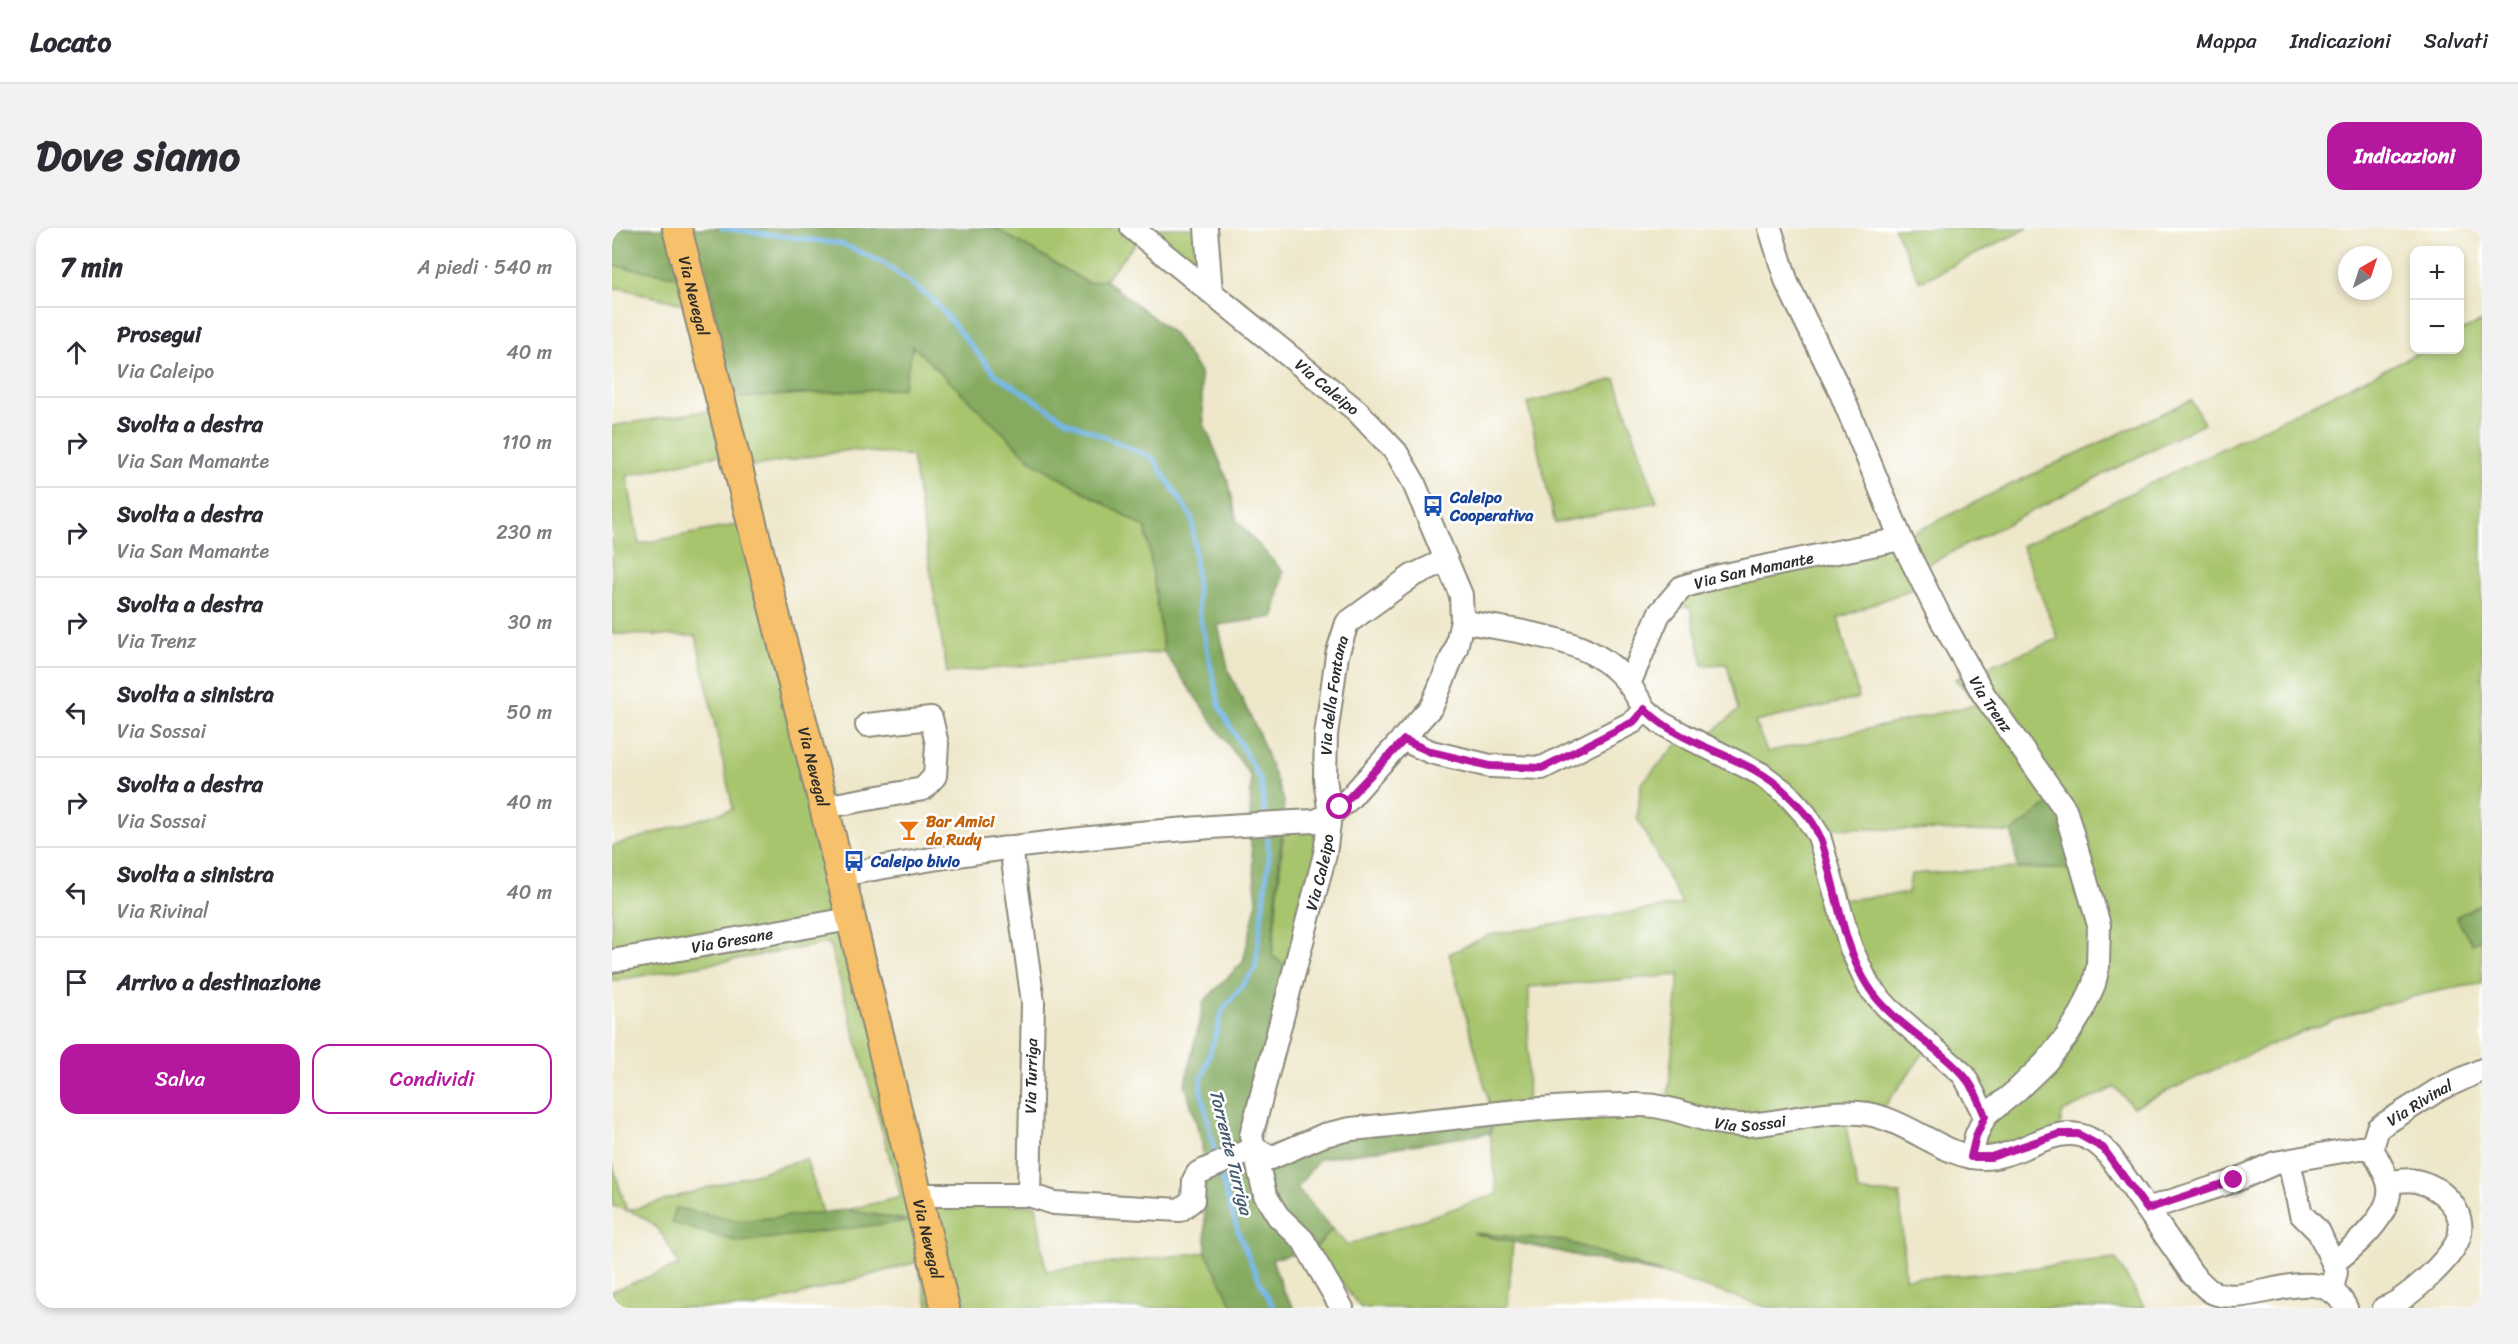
<!DOCTYPE html>
<html lang="it">
<head>
<meta charset="utf-8">
<style>
	:root { --surface:#fff; --page:#f2f2f3; --text:#2b2b33; --muted:#7c7c81; --line:#e1e1e2; --accent:#b5179e }
	body { margin:0; font-family:Sriracha,sans-serif; background:var(--page); color:var(--text) }
	.controls { position:absolute; right:18px; top:18px; display:grid; overflow:hidden; border-radius:12px; box-shadow:0 3px 9px #0003 }
	.controls button { width:54px; height:54px; display:grid; place-items:center; padding:0; border:0; border-bottom:2px solid var(--line); background:var(--surface); color:var(--text); font:30px sans-serif }
	.compass { position:absolute; left:1726px; top:18px; width:54px; height:54px; border-radius:50%; background:var(--surface); box-shadow:0 3px 9px #0003; rotate:39deg }
	.stop { position:absolute; width:18px; height:18px; margin:-14px; border:4px solid #b5179e; border-radius:50%; background:#fff }
	.stop.end { background:#b5179e; border-color:#fff; box-shadow:0 2px 6px #0008 }
	.list { margin:0; padding:0; list-style:none }
	h2 { display:flex; justify-content:space-between; align-items:center; height:78px; margin:0; padding:0 24px; font-size:26px }
	h2 small { font-size:20px; font-weight:400; color:var(--muted) }
	.list li { display:grid; grid-template-columns:39px 1fr auto; gap:18px; align-items:center; box-sizing:border-box; height:90px; padding:0 24px; border-top:2px solid var(--line) }
	.list b { display:block; font-size:22px; white-space:nowrap }
	.list p { margin:0; font-size:20px; white-space:nowrap; color:var(--muted) }
	.list em { font-size:20px; font-style:normal; color:var(--muted) }
	.actions { display:flex; gap:12px; padding:18px 24px }
	.actions a { flex:1; padding:14px 0; border:2px solid var(--accent); border-radius:18px; text-align:center; font-size:21px; color:var(--accent) }
	.actions .main { background:var(--accent); color:#fff }
	.icon { flex:none; width:33px; height:33px; fill:none; stroke:currentColor; stroke-width:2; stroke-linecap:round; stroke-linejoin:round }
	.map { position:relative; flex:none; width:1870px; height:1080px; overflow:hidden; border-radius:18px }
	header { display:flex; align-items:center; gap:36px; box-sizing:border-box; height:84px; padding:0 30px; background:var(--surface); border-bottom:2px solid var(--line) }
	header strong { font-size:28px }
	nav { display:flex; gap:33px; margin-inline-start:auto; font-size:21px }
	.intro { display:flex; align-items:center; justify-content:space-between; box-sizing:border-box; height:144px; padding:0 36px }
	h1 { margin:0; font-size:42px }
	.button { padding:15px 27px; border-radius:18px; background:var(--accent); color:#fff; font-size:21px; font-weight:700 }
	main { display:flex; gap:36px; padding:0 36px }
	aside { flex:1; background:var(--surface); border-radius:18px; box-shadow:0 3px 9px #0003 }
	.map>svg:first-child { display:block }
	.green { fill:#a7c56d; stroke:#69784c; stroke-width:1.5; fill-rule:evenodd }
	.forest { fill:#85aa60; stroke:#586a46; stroke-width:1.5 }
	.lines { fill:none; stroke-linecap:round; stroke-linejoin:round }
	.stream { stroke:#74b7ea; stroke-width:4.5 }
	.minor-casing { stroke:#8c897a; stroke-width:26 }
	.major-casing { stroke:#8c897a; stroke-width:32 }
	.minor { stroke:#fff; stroke-width:22 }
	.major { stroke:#f6c16b; stroke-width:28 }
	.route { stroke:#b5179e; stroke-width:8 }
	.labels { text-anchor:middle; dominant-baseline:central; stroke-width:5; stroke-linejoin:round; paint-order:stroke }
	.street-label { font-size:16px; fill:#2b2b2b; stroke:#fff }
	.transit-label { font-size:16px; font-weight:bold; fill:#164399; stroke:#fff; text-anchor:start }
	.food-label { font-size:16px; font-weight:bold; fill:#c56008; stroke:#fff; text-anchor:start }
	.water-label { font-size:18px; font-style:italic; fill:#455c6e; stroke:#fff }
</style>
</head>
<body>
<header>
<strong>Locato</strong>
<nav><a>Mappa</a><a>Indicazioni</a><a>Salvati</a></nav>
</header>
<div class="intro"><h1>Dove siamo</h1><a class="button">Indicazioni</a></div>
<main>
<aside>
<h2>7 min<small>A piedi · 540 m</small></h2>
<ul class="list">
<li><svg class="icon" aria-label="ahead" viewBox="0 0 24 24"><path d="M12 20V5M6 11l6-6 6 6"/></svg><div><b>Prosegui</b><p>Via Caleipo</p></div><em>40 m</em></li>
<li><svg class="icon" aria-label="right" viewBox="0 0 24 24"><path d="M7 20v-9h11M14 6l5 5-5 5"/></svg><div><b>Svolta a destra</b><p>Via San Mamante</p></div><em>110 m</em></li>
<li><svg class="icon" aria-label="right" viewBox="0 0 24 24"><path d="M7 20v-9h11M14 6l5 5-5 5"/></svg><div><b>Svolta a destra</b><p>Via San Mamante</p></div><em>230 m</em></li>
<li><svg class="icon" aria-label="right" viewBox="0 0 24 24"><path d="M7 20v-9h11M14 6l5 5-5 5"/></svg><div><b>Svolta a destra</b><p>Via Trenz</p></div><em>30 m</em></li>
<li><svg class="icon" aria-label="left" viewBox="0 0 24 24"><path d="M17 20v-9H6M10 6l-5 5 5 5"/></svg><div><b>Svolta a sinistra</b><p>Via Sossai</p></div><em>50 m</em></li>
<li><svg class="icon" aria-label="right" viewBox="0 0 24 24"><path d="M7 20v-9h11M14 6l5 5-5 5"/></svg><div><b>Svolta a destra</b><p>Via Sossai</p></div><em>40 m</em></li>
<li><svg class="icon" aria-label="left" viewBox="0 0 24 24"><path d="M17 20v-9H6M10 6l-5 5 5 5"/></svg><div><b>Svolta a sinistra</b><p>Via Rivinal</p></div><em>40 m</em></li>
<li><svg class="icon" aria-label="arrive" viewBox="0 0 24 24"><path d="M6 21V4h12l-3 4 3 4H6"/></svg><div><b>Arrivo a destinazione</b></div></li>
</ul>
<div class="actions"><a class="main">Salva</a><a>Condividi</a></div>
</aside>
<div class="map">
<svg width="1870" height="1080" viewBox="0 0 1870 1080">
	<rect width="100%" height="100%" fill="#fff"/>
	<filter id="ink" filterUnits="userSpaceOnUse"><feTurbulence type="fractalNoise" baseFrequency=".0167" numOctaves="2"/><feDisplacementMap in="SourceGraphic" scale="12" xChannelSelector="R" yChannelSelector="G"/><feConvolveMatrix kernelMatrix="1 2 1 2 8 2 1 2 1" color-interpolation-filters="sRGB"/></filter>
	<filter id="wash" filterUnits="userSpaceOnUse"><feTurbulence type="fractalNoise" baseFrequency=".008" numOctaves="4" result="noise"/><feDisplacementMap in="SourceGraphic" scale="24" xChannelSelector="R" yChannelSelector="G"/><feGaussianBlur stdDeviation="1.35" result="paint"/><feColorMatrix in="noise" values="0 0 0 0 0 0 0 0 0 0 0 0 0 0 0 0 0 1.4 0 .05"/><feComposite in="paint" operator="in"/></filter>
	<g filter="url(#wash)">
		<rect width="100%" height="100%" fill="#eee7ca"/>
		<!-- green -->
		<path class="green" d="M383,0H598L605,57L532,5L493,52L476,55Z
			M1282,0H1416L1308,54Z
			M0,37L98,54L102,84L8,60L0,61Z
			M1870,93V675L1844,689L1860,715L1870,710V756C1746,771 1633,828 1521,879L1503,859L1451,884L1447,901L1391,920L1356,923L1375,897L1352,858L1314,822L1262,893L1233,892L1246,964L1288,966L1293,1050L1353,1047L1504,1031L1533,1080H1157L953,1013L867,1007L901,1014L896,1077L892,1080H749L703,1021L720,1001L735,1017L885,966L878,905L882,892L837,726L877,707L1070,676L1025,590L1029,556L1073,508L1086,517L1126,482L1115,436L1091,437L1078,379H1069L1071,349L1289,311L1404,254L1579,172L1592,195L1305,342L1308,358L1226,390L1247,470L1143,494L1155,524L1366,476L1343,451L1446,411L1410,318L1812,122H1848V104ZM1453,564L1478,642L1405,640L1299,646L1296,665L1230,672L1211,600L1400,604ZM1067,747L1054,889L915,886L917,759Z
			M301,117L421,234L534,300L552,424L335,445L300,228L237,222L136,239L132,221L15,248L27,316L148,292L318,977H424L434,1043L594,1024L622,1080H357L338,1053L331,1080H317L305,1034L141,1080H0V1063L67,1037C49,1002 41,987 0,978V935L15,983L194,931L211,985L127,993L64,980L60,995L294,992L234,982L289,969L217,715L0,753V618L121,581L84,408L0,406V198L124,178L122,170L291,160Z
			M1003,151L1045,274L943,295L915,175Z
			M714,594L680,742L660,728L672,599Z"/>
		<!-- forest -->
		<path class="forest" d="M0,0H383L476,55L493,52L561,105L588,144L592,196L617,255L625,293L671,344L662,389L606,397L617,444L647,506L672,573L660,728L680,742L646,919L882,892L878,905L707,931L685,960L720,1001L703,1021L660,1031L671,1063L682,1080H622L594,1024L590,915L573,856L592,773L631,734L645,673L638,606L639,549L552,424L534,300L421,234L301,118L291,160L122,170L102,84L98,54L0,37Z
			M1453,564L1478,642L1405,640L1400,604Z
			M1870,675V710L1860,716L1844,689Z
			M63,980L127,993L234,982L297,993L127,1014L60,995Z
			M860,1005L953,1013L1050,1046Z"/>
		<g class="lines">
			<!-- stream -->
			<path class="stream" d="M110,0L230,16L272,35L322,73L383,146L455,193L541,230L580,290L587,384L608,480L649,553L653,588
				M604,930L588,858L611,782L643,741L657,630L655,602
				M607,941C621,994 635,1032 662,1080"/>
		</g>
	</g>
	<g filter="url(#ink)">
		<g class="lines">
			<defs>
				<g id="minor">
					<path d="M594,0L599,64"/>
					<path id="s1" d="M1158,0L1175,55L1229,165L1289,311L1328,389L1372,467L1453,581L1487,697L1486,738L1482,756L1470,784L1455,808L1433,835L1404,863L1373,888L1364,908L1359,929"/>
					<path d="M850,393C906,405 981,407 1017,456"/>
					<path d="M1033,481L1049,495L1073,508L1149,546L1175,566L1193,586L1207,608L1239,720L1257,759L1276,780L1352,847L1373,888"/>
					<path id="s2" d="M792,512L819,524L878,538L930,540L1021,494L1033,481L1017,456L1047,386L1070,359L1108,348L1289,311"/>
					<path d="M212,579L311,561L323,548L325,516L319,490L255,497"/>
					<path d="M399,619L421,774L417,967"/>
					<path d="M229,647C385,617 544,600 703,593L718,587L737,571L820,478L844,420L850,393L849,367L801,253L784,224L745,183L520,0"/>
					<path id="s3" d="M0,733L238,691"/>
					<path id="s4" d="M642,920L659,930L712,907L739,901C835,892 932,876 1028,877C1065,877 1097,899 1134,897C1172,895 1209,882 1247,885C1292,888 1331,929 1369,930C1417,931 1455,877 1498,928L1581,1047C1588,1053 1594,1062 1602,1065C1640,1080 1709,1029 1734,1080"/>
					<path d="M1677,934L1689,986L1707,1004L1721,1035"/>
					<path d="M306,967H417L442,975L568,982L581,972L582,952L586,945L642,920"/>
					<path d="M1535,981L1622,953L1663,935L1747,920H1760"/>
					<path id="s5" d="M1720,1062L1724,1044L1721,1035C1741,1020 1781,986 1777,958C1775,946 1765,931 1760,920L1766,900L1826,862L1870,842"/>
					<path id="s6" d="M730,1080L691,1012L666,988L653,967L639,908L713,626L718,587L713,550L714,507L725,427L735,395L800,348L834,332"/>
					<path d="M1772,1080C1793,1074 1841,1030 1847,1009C1855,982 1828,958 1804,953C1795,951 1786,953 1777,955"/>
				</g>
				<g id="major">
					<path id="s7" d="M65,0L212,579L333,1080"/>
				</g>
			</defs>
			<!-- minor casing -->
			<use href="#minor" class="minor-casing"/>
			<!-- major casing -->
			<use href="#major" class="major-casing"/>
			<!-- minor -->
			<use href="#minor" class="minor"/>
			<!-- major -->
			<use href="#major" class="major"/>
		</g>
	</g>
	<g class="lines" filter="url(#ink)">
		<!-- route -->
		<path class="route" d="M728,579L792,512L819,524L878,538L930,540L1021,494L1033,481C1073,522 1137,526 1176,567C1186,577 1197,587 1203,599C1211,613 1214,630 1218,646C1228,683 1235,725 1256,758C1279,795 1323,815 1352,848C1362,859 1367,874 1373,888L1364,908L1359,929H1379L1447,906H1466L1491,920L1535,981L1622,952"/>
	</g>
	<!-- icons -->
	<defs>
		<symbol id="bus-bare" viewBox="-9 -9 18 18"><path d="M-5-6H5V4H4V6H2V4H-2V6H-4V4H-5ZM-3.5-4V0h7V-4ZM-3.5 1.2v1.5H-2V1.2ZM2 1.2v1.5H3.5V1.2Z" fill="#1a4fb4" stroke="#fff" stroke-width="2.5" paint-order="stroke"/></symbol>
		<symbol id="bar-bare" viewBox="-9 -9 18 18"><path d="M-6-5H6L.8 .8V4.5H3.5V6h-7V4.5H-.8V.8Z" fill="#e8710a" stroke="#fff" stroke-width="2.5" paint-order="stroke"/></symbol>
	</defs>
	<g fill-rule="evenodd">
		<use href="#bus-bare" x="806" y="263" width="30" height="30"/>
		<use href="#bar-bare" x="282" y="587" width="30" height="30"/>
		<use href="#bus-bare" x="227" y="618" width="30" height="30"/>
	</g>
	<g class="labels">
		<!-- street labels -->
		<g class="street-label">
			<text stroke="none"><textPath href="#s7" startOffset="70">Via Nevegal</textPath></text>
			<text transform="translate(715 159) rotate(40)">Via Caleipo</text>
			<text stroke="none"><textPath href="#s2" startOffset="477">Via San Mamante</textPath></text>
			<text stroke="none"><textPath href="#s6" startOffset="650">Via della Fontana</textPath></text>
			<text stroke="none"><textPath href="#s1" startOffset="526">Via Trenz</textPath></text>
			<text stroke="none"><textPath href="#s7" startOffset="556">Via Nevegal</textPath></text>
			<text stroke="none"><textPath href="#s6" startOffset="471">Via Caleipo</textPath></text>
			<text stroke="none"><textPath href="#s3" startOffset="122">Via Gresane</textPath></text>
			<text transform="translate(419 848) rotate(-89)">Via Turriga</text>
			<text stroke="none"><textPath href="#s5" startOffset="238">Via Rivinal</textPath></text>
			<text stroke="none"><textPath href="#s4" startOffset="508">Via Sossai</textPath></text>
			<text stroke="none"><textPath href="#s7" startOffset="1042">Via Nevegal</textPath></text>
		</g>
		<!-- transit labels -->
		<g class="transit-label">
			<text x="838" y="269">Caleipo<tspan x="838" dy="18">Cooperativa</tspan></text>
			<text x="259" y="633">Caleipo bivio</text>
		</g>
		<!-- food labels -->
		<g class="food-label">
			<text x="314" y="593">Bar Amici<tspan x="314" dy="18">da Rudy</tspan></text>
		</g>
		<!-- water labels -->
		<g class="water-label">
			<text transform="translate(619 924) rotate(76)">Torrente Turriga</text>
		</g>
	</g>
</svg>
<div class="controls">
<button>+</button>
<button>−</button>
</div>
<svg class="compass" viewBox="-18 -18 36 36"><path d="M0-13l5 13h-10z" fill="#e53935"/><path d="M0 13l5-13h-10z" fill="#7c7c81"/></svg>
<div class="stop" style="left:728px;top:579px"></div>
<div class="stop end" style="left:1622px;top:952px"></div>
</div>
</main>
</body>
</html>
